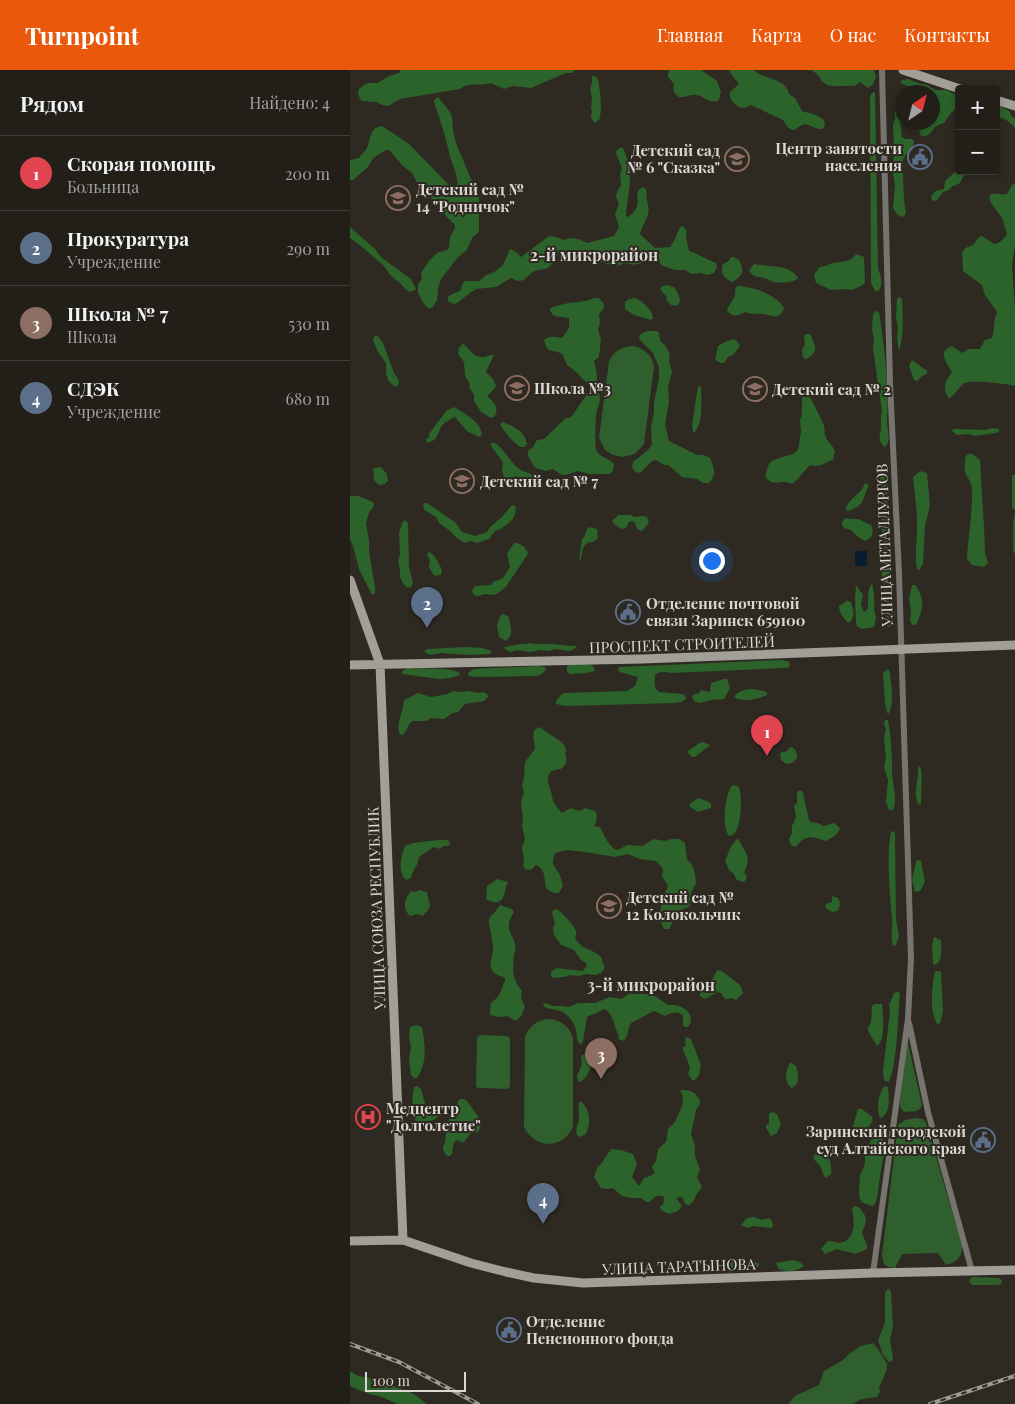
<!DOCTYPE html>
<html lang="ru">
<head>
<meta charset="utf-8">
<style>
	:root { --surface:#221f19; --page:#2a2722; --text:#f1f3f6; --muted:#a2a2a2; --line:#3f3d38; --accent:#ea580c }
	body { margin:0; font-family:"Playfair Display",serif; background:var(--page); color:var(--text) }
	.controls { position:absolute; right:15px; top:15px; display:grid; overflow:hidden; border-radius:5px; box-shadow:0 2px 8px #0003 }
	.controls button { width:45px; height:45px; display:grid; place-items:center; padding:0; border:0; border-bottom:1px solid var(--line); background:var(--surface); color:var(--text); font:25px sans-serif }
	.compass { position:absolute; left:545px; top:15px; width:45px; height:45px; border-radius:50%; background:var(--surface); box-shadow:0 2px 8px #0003; rotate:35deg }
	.scale { position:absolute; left:15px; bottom:12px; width:101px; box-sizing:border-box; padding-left:5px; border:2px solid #dbd7d2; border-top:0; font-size:14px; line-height:18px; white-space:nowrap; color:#dbd7d2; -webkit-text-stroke:4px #2e2921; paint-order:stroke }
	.you { position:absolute; left:361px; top:490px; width:18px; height:18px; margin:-12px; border:4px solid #fff; border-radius:50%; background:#1a73e8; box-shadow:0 0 0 8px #1a73e833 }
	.badge { display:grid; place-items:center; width:32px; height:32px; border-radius:50%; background:var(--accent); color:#fff; font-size:16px; font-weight:700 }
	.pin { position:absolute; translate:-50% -41px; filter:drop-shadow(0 1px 2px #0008) }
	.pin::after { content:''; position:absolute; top:26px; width:18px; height:15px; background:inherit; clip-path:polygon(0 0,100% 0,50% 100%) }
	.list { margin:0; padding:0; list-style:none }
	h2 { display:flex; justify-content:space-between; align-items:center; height:65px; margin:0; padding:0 20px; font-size:21px }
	h2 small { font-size:16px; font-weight:400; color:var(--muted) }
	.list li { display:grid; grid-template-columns:32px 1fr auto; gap:15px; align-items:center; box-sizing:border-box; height:75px; padding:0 20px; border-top:1px solid var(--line) }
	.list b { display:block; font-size:19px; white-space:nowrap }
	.list p { margin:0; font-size:16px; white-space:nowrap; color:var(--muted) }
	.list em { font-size:16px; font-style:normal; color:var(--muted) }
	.map { position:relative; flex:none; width:665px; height:1334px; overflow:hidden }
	header { display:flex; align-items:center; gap:30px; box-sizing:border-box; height:70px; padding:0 25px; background:var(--accent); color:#fff }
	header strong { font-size:24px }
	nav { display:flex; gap:28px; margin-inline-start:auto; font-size:18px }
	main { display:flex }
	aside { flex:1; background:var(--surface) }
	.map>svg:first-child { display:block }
	.green { fill:#2f5f2d }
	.forest { fill:#2b632a }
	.water { fill:#071c2c }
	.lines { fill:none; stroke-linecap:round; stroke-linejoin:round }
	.street { stroke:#777470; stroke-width:6 }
	.secondary { stroke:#a29e98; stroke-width:9 }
	.rail-casing { stroke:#9f9a94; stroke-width:4 }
	.rail { stroke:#2e2921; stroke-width:2; stroke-dasharray:5.5; stroke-linecap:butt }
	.labels { text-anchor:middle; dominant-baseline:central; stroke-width:4; stroke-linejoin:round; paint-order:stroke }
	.poi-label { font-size:15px; font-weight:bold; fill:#dbd7d2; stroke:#2e2921; text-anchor:start }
	.street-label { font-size:15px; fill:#dbd7d2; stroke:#2e2921 }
	.neighbourhood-label { font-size:16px; font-weight:bold; fill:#dbd7d2; stroke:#2e2921 }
</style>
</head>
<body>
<header>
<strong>Turnpoint</strong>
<nav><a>Главная</a><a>Карта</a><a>О нас</a><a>Контакты</a></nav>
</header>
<main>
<aside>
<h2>Рядом<small>Найдено: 4</small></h2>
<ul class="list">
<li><span class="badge" style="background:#e0444e">1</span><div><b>Скорая помощь</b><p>Больница</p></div><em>200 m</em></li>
<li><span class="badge" style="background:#5c6f8a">2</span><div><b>Прокуратура</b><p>Учреждение</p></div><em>290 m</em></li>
<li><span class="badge" style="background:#8d6e63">3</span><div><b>Школа № 7</b><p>Школа</p></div><em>530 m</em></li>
<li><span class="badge" style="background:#5c6f8a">4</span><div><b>СДЭК</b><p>Учреждение</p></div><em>680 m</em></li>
</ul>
</aside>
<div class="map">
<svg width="665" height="1334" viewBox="0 0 665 1334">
	<rect width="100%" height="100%" fill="#2e2921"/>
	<!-- green -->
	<path class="green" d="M284,276C295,279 302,285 304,297L294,374L285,384L272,387L263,385L255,380L249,368L259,291C264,281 272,276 284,276Z
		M199,949C211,950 219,956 223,968V1057C212,1080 185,1079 174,1057L175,967C179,956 187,950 199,949Z
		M130,965L157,966L160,968V1016L158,1019L129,1018L126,1017L127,968Z
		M557,969L572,1035C570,1043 561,1041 554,1042L550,1037V1031Z
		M566,1048L573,1049L576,1053L612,1175C613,1186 607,1193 596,1195L588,1183L552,1184L545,1198L538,1197L534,1194L532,1185L548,1055L555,1050Z
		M622,1207L649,1208L652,1210V1213L649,1215H622L619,1211Z
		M538,1219L541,1221L543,1257L540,1270L543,1288L542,1291L539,1292L533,1285L528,1270L535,1253V1224L536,1221Z
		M523,1273L528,1279L537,1294V1299L529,1318L530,1322L527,1327L512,1329L502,1334H438L445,1326L469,1315L474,1301L493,1290L500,1283L511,1276Z"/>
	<!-- forest -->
	<path class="forest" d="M51,0H225L222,3H216L181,18L163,16L154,19L141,13C129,17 121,11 110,19L50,29L38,36L32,35L26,32L12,31L10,29L8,23L9,19L14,15L19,13H28L39,6L49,3Z
		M319,0H351L367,11L371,22L369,30C359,35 355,26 346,25C340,24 335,28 329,27C324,24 322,20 324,14L318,7Z
		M379,0H404C413,10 436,7 439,24L445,28L452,41L466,45L474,50L475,56L472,59C465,60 457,52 452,55C449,56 447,58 445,60C438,60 436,55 433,50L401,35C399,36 395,38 393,38C386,37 378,29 380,23C382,19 387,17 389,13L383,7Z
		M461,0H524L526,7L523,14L518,18L510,12L504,16C494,15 481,19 473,12C470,10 470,7 468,5C466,3 464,2 461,0Z
		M242,6H245L248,9C250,22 253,37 249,50L244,53L241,47L242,41L241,39L242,27L240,19L242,13Z
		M558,9L571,14H575L586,20H596L604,24L607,27V37L600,44L594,53L588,55C581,59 581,68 571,66L569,60L574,53L582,52L583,44L587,38L583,30L582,22H574L567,16H557L551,13L552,10Z
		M525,22L528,199C531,206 534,215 528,221H525L521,213L520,26L522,23Z
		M88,27L100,42L102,48L103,60L106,73L129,128V162L122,168L117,180L108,187L91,209L88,218L87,230L83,237L79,239L74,234L68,223V215L72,209L71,203L79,191L87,183L96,180L99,178L100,167L105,158V155L89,139L80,126L69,116L62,103L53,96L39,80H36L23,88L18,97L3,110H0V90L9,88C11,85 15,81 17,78C21,69 19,58 32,56L59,74L98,114L103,117H107C109,105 101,94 99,82C95,65 90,49 84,32L85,29Z
		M646,34L659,41L662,47L665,48V58C660,52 654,47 646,47Z
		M545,40H549L552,67L555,69H562L564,71C564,80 555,83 553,90C553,108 553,126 556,143L554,146L551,147L546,143L543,138L545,115L543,103L544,76L543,55L545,49Z
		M272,77C275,81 275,84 277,88C284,110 277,124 276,146L278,147C282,144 285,141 287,137C290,128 283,122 293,117L296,119L297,126L296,128C303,146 294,149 290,164L305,178L320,177L324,171L330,157L333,156L337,161L336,167L339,181C349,184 357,190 366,193L367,197L364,203L357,205L351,203L342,204L335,200H325L313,196L307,191L295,190C289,196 282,195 274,193C266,198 262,196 254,193C243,189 241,196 231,184C227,183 211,182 208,184C203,187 203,194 199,197C196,200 192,199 188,200C175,203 177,217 161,208L146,217L126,219L120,223L107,233L104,234L98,231V227L100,225L110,221L113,213L115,211H129L136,205L143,203L153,195L160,179L166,182L171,187L199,166L206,167L214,170C223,167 228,168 237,173L264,166L269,157L265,144L269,135L266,126L267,122L271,115L270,104L272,98L266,83L267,80Z
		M609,98V101H620L613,107L610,113L601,117L599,120L593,122L586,131L582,130L581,128C583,121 588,120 594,119L595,111Z
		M665,113V175L662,195L665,238V316C657,314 618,309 613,314C607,319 606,325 599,328C592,319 595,310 602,303C598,294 586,282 602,276L612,283L618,279H630L635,270L642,268C645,259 643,251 647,242L635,225L632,215L613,201L612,182L617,177L623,175L629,167L632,166L644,174C649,174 655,168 657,164L652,148L641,133L639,127L641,124C646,123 651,125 657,124L662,115Z
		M0,157L24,178L32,188L61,209L66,219L61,222L56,220L52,215L40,205L34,196L12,177L0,168Z
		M506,184L514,187L515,212L513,215L502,220L495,219L481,220L466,213L464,205L470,197C475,197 478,194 483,193C492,191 500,193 506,184Z
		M383,187L389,190C395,203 393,204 383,212C374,209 370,203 373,194L379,191L380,188Z
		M404,194C417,197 441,194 448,208C443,213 432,213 424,212C423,212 419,210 417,209C410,206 404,209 399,201Z
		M318,215L325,218C328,224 333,230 327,236L321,235L316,230L317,227L310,219L312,216Z
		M387,216C401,216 429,225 434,239C427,252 422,244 412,244C405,243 404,245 395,242C388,246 384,247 378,242L377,239L385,226V220Z
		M549,227L552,229C553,246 554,265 549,282L547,268L548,256L546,249L547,229Z
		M245,228H249L254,234V237L249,245L250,253L248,260L251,269L249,287L244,291C246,299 249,308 245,316L236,312L226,302L217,295L213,285L211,283L199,280L196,277L194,270C199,265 206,267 212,268L219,258V248L204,246L200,241V238C202,238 205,236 207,236C219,231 232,234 245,228Z
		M286,228C293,232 302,239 303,248L301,250L284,245L275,239V232L279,229Z
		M526,241L529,242L530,248C535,283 539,316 537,351C537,360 542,370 535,377C527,371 530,367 531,359C531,353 530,348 532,342L523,278L524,268L522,260L523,244Z
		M297,261H306L309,262L310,271L315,275L320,284L319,291L322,302L318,317L319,331L315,355L319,371L347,385H353L360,388C364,399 367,403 359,413H353L347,409L332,407L318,395H314L306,390L302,391L291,402L287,403L282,398L283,392L298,380L302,375L301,356L304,343V332L309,309V297L303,283L290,270L289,267L291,264Z
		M455,264H460C465,276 470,282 456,289L453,288L452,280L455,275L454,268Z
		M24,266H28L33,273L44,303L48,309L49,312L48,315L45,317L38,310L36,303V293L28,282L23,270Z
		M384,269L387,271L390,276L383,285L378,287L374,293H371L365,290L368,276L377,271Z
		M113,273C118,278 124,287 131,287C135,288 139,285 144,285L136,302L143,309L146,316L144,319L137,326C144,332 150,338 144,347L141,348L131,342L124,331V325L119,317L120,314L115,306L114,292L108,284L109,278Z
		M562,290L577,301V304L572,306L567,311L564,310L559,296Z
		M348,316L351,317C351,331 354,352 344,363L343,361L342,355Z
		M455,320C460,325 471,348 474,356C475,360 474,364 476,368C478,372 483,376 485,381L483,390C475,392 471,398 461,395C453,400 450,409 442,414C431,408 424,419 415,406L419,394L423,390L443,384L448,380L451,362L450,350L452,344V326Z
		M246,321L249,323C252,333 246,338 246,347C245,358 245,369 246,380C249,387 259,388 264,394L263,401L260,404H240L228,401L216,405H212L203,399L196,401L185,398L178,386V381L183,377L187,370L194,369L216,348H220L222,346L237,324Z
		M104,337C114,343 130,351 132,364L130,367L118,362L105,347C101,349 93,353 91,357C87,365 87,371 77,373L76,370L79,367V364L96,341Z
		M153,352C164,357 175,361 177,374L175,377C174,377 172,377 171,377C165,375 152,359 150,354Z
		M642,358L649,359V362L646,363L624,366L618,364L607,365L602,361L603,359L636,360Z
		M141,373H145L149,376C156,383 161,392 168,398C173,403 180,401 185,408L182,414L179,415L166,406L160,408L154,407L152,401L153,392L141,376Z
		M618,384H622L630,390L634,457L635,483L638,493L634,497L622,495L617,489C618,465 623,441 622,417C621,412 617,407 615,402C613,396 615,401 615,395C615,389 614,388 618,384Z
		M31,397L37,404L38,411L35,414L29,415L24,410L23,398Z
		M570,401L577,403L580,435L575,456L573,494L569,500L567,499C564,485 568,465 567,451C567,436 564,422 563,407Z
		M532,402H535L537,405L540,510C542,516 542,520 542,526C543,538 548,546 540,557L537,556L536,550L537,544L533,530L534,520L532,510V420L529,411Z
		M662,405H665V484L663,481V451L664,449L665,440L662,438Z
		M515,413L519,415C512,429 516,435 498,441L496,440C497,429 512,424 515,413Z
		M0,426H8L23,432L24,436L19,443L16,453L19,471V482L25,517V523L22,525L9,499L3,476L0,469Z
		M74,433H77L106,453L112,462L125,466L137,462L140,457L152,447L161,436L164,435L166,438L165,444L162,450L151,459L145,461L139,469L127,473L121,471L115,473L107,468L100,461L89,453L86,447L74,440L73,436Z
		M268,445H281L284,447L294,446L297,447L299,453L292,461L287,459L285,453L282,451L279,452L276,458L272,459L264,454L262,451L264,449L267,447Z
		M497,448L501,449H508L521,455C524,461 523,468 515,471L508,467L501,460L494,458L492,455V452L494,449Z
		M55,450L58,453L59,497L63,513L61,517L58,518L54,515L50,507V499L48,491L50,484L49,464L52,453Z
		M238,457L247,459L248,468C242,474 241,471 237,473C232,476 232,485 231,489L229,490L232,469L234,467Z
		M164,473C170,472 177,478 178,484L155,518L145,525L135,524L128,526L124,525L122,521L125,516L141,515L143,512L153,508L160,497L157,484Z
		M78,482C85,483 89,494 92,500L91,505L85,506L83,504L79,497L80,490L77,485Z
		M522,514C524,518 525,537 524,541L526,547L524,557L512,559L507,556L506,552L505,529L506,515L513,525L511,535L514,542L516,541L518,539V525L520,516Z
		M562,515H565C576,529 573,540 566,555H563L561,553L560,550L561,541L559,528Z
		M497,531L501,532C503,539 506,547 499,553C494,550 489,542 489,536Z
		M153,544L158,546C161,555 164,565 156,571L149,567L147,556L150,546Z
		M181,573C188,575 190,573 197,574C206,574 216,576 226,576L227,577L220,581L204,579L200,581L190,580L181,582L166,580L161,582L158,581L154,578L155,577L170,574H175Z
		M116,577L132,578L142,581L140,584L117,585L91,583L80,585L74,582L77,579Z
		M432,590L439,592L440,595L438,598H435L321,603C315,602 310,601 305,605C305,612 303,618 309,622L332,624L335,625L336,629L331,632L325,633L216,636L206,634V631L212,624L215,623L277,621L285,616L288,607L270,602L268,600L269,597Z
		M220,594L241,595L244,597L245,601L236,603L220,604L217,602V596Z
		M188,596L195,597L196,600L192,604L186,606L125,607L119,606L118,603L123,599Z
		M58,598C72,599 96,597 109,602L110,605L101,608L89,609L52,604V601Z
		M538,599L540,602C541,615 545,633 538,645L535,633L533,603Z
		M374,609H377L380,618L374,629C370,630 365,629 361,630C353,632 347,636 342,628L343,625L349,623L351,620L360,622L361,613Z
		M404,619L417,622V625C408,629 392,633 384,627C388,620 397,619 404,619Z
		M104,621L111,622L118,621L128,623L134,622L137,624L138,627L134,631L115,634L108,642L102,643L94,649L81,648L76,651H63L60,653L54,664L51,665L49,663C47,651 53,642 54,630L68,623L81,627L98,624Z
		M535,650H538C541,668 542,684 542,701C542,713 548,729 543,740H539L536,732L538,710L534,697L536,688L534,667L536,660L534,653Z
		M189,657C193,659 196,662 199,664C207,669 219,674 215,685C218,691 216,695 211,699C194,700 197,710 201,722C202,725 202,727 203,730C204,735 209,739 212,743L221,738C227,740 230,743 235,738L245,741C248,745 247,752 244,756L250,757L257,771L264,779L268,780L277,775L292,776L304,769L315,771L321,769H329L335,773L337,790L341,793L345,803L346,813L341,823L340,836C336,839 330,839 327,842C323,846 323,854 319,859H314C306,845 313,829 318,816L312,806L313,799L306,791L290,789L278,784L265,787L235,782L217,780L205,783C201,794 203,795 209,803C211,807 212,812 213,816L209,823C203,823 200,822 196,818C194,809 196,799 186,795L181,800L175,799L173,796L174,790L172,777L175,769L172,757L173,748L171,732L174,722L172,715L174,708L175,692L185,679C184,670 180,661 189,657Z
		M353,672L360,675L345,687H342L337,682C341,678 345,677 349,673Z
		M440,677C446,678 447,682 447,688L442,693L436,694L431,690L430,683L437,681Z
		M570,696C573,704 571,723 571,733L569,735C562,723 569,711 568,698Z
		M382,715L388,716C393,723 391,754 386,761C384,765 383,765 379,766C371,757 375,725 382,715Z
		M451,720L453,723L459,750L461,752L468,753L474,756L484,753L490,758C488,766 481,768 475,771C468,769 462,765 454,769C451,771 448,775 445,777L441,775L439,769L442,763V756L446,747L444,736L447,733V722Z
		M348,728L357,731L361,734V738L348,742L340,737V734Z
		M544,761L545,764L546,850L549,866L546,875L543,876C540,867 543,858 542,849C540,823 536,786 541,762Z
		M388,768C394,782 403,786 394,802L397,807L395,811L392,812L386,809L384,804L379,800L375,791L381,776Z
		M88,770H98L100,774L98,776H93L90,779L84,777L69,787L67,795L64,799L61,808L56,810C47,801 51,787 55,776C65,771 76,772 88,770Z
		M568,790L571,791L575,812L570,821L565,822L562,810L566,791Z
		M147,809L158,812C155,817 156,821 154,825C151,835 142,833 136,829L137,816Z
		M69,820L77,822C79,837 84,833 73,846L67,844L60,846C55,842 53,834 57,827C58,825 60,823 61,821L66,822Z
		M482,826L488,828C494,840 484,847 475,837L476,834L482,832Z
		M150,835L162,839L164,842C162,845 160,849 159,853C157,865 170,871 164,884C163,901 161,907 172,921L171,928L175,937L171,946L167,950H164L157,946L148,947L140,945C140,926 144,935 150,923C153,918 152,915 155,911V908C151,906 145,905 142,900C138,894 144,883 143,877C143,870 138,854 139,850C140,845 143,845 146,841C147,839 148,837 150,835Z
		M206,839C211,841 224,855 226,861C227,865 226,865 225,869C234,881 242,878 252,888V891L255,897L252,902L246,905L236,904L229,906L220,905L214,907L203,908L201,905V902L206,898L233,901L237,895L236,893L230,889L224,880L211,875L204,865L203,859L205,853L202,843L203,840Z
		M584,867L591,870C591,879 593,888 586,895L583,894L582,875Z
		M367,900L372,901L390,915L393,923L386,930L381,928L378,929H375L371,923L368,922L355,929L350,926C350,919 356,911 362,910Z
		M585,901H588L591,902L593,942L590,953L587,954C579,939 582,917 585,901Z
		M547,922L550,923C548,942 547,998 539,1011L536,1012L534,1010L533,1001L540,941L539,935L544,923Z
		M279,924H302L318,935C330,933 348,943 338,957H335L333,955V946C328,940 321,943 315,946L304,941L281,953C277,959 279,965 274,971L268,969L269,966C264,957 264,945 255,939L237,947L233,971L231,975L227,970C228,958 221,945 210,941C204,939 199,939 194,937L193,934L196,933L203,936H212L219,937L228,933H245L260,927L271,929Z
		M524,934H532C533,945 536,970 527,976L518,961V958L521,952L522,936Z
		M66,955L72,957C75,975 78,992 67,1008H64L61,1005L59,989L61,977L59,967L60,957Z
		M335,967L341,969L351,995L349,1005L345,1010H342L338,1004L340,998L337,989L333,980V977L336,976Z
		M236,982L242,988C242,997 238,1006 231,1012L228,1011L227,1006L232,994L231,986Z
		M440,992L446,996C448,1004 451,1013 442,1018C433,1012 436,1000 440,992Z
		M67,1016L71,1019L76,1037L84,1038L89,1043V1046C84,1051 78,1052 71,1051L68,1052L63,1048C62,1038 62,1027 64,1017Z
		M534,1016L538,1017C539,1028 541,1042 531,1048L529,1046C527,1034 528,1026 534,1016Z
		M330,1020C341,1020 345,1021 350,1031V1034L346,1040L341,1064L345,1076V1086L350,1100L347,1107L352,1117L346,1125C345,1130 342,1133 338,1136L334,1132L332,1127L326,1128L332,1136L328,1141L319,1144L311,1140L310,1136L313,1135L314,1129L313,1126H306L299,1132H296L291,1128C286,1129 277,1127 272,1126L263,1118L257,1119L251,1118L244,1107L247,1098L251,1094L261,1079L271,1080L283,1084L287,1094L282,1107L289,1116L294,1108L300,1106L305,1103L302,1097L306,1091L308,1079L316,1072L318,1059L325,1052L332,1036L333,1027Z
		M110,1029H114L117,1031L132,1052L128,1062L121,1063L113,1073L107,1070L104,1072L102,1083L100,1086H97L93,1080V1078L95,1072L96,1062L99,1057V1046L101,1041L107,1038L108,1031Z
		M229,1032H232C240,1040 241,1054 236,1064L230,1067L227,1065C225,1058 228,1055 229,1049C229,1043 228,1037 229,1032Z
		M508,1039H512L522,1047L523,1050L513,1067L507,1064L503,1056Z
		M422,1042L427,1044L431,1054L427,1063L421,1066L416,1058V1055L419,1054V1044Z
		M527,1064H530L533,1069L534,1086L532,1093L527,1128L525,1134L522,1136L513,1133L510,1130L509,1121L510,1105L515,1094V1082L522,1068L525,1067Z
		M466,1084C469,1084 472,1083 474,1084C481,1087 482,1098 481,1104L476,1108C472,1104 473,1102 471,1098C469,1093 464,1092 463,1086Z
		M506,1136L512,1139H510C519,1148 516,1152 512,1163L517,1175V1179L505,1184C499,1181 494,1182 487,1179L475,1184L471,1179L478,1171C482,1171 489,1174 493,1172C505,1169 505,1149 502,1141L503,1137Z
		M404,1147L412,1150L420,1148L423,1154L422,1158L403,1156L397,1158L391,1155L397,1148Z
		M442,1190C447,1190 451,1192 454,1196C446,1202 438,1202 429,1199L426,1193Z
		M382,1192H406L409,1194L408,1197L389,1198L380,1203L375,1200C375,1195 378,1194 382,1192Z
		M0,1301L8,1306L26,1309L64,1324L77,1334H47L32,1327L16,1323L0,1316Z"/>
	<!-- water -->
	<path class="water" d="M505,481H517V496H505Z"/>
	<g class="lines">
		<!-- street -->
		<path class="street" d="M559,953L578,1042L622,1201
			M523,1203L558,949L561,888L549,503L540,313L532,0"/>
		<!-- secondary -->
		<path class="secondary" d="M553,0L610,19
			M646,30L665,36
			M0,510L30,594L53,1170
			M0,595L292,589L665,575
			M0,1171L53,1170L121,1193L156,1202L184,1208L233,1213L523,1203L665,1200"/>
		<defs>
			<path id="rail" d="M0,1274L49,1292L128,1334
				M580,1334L665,1306"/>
		</defs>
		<!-- rail casing -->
		<use href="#rail" class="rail-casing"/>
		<!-- rail -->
		<use href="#rail" class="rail"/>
	</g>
	<!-- icons -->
	<defs>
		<symbol id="civic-ring" viewBox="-11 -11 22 22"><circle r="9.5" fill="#2e2921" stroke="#5c6f8a" stroke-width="1.5"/><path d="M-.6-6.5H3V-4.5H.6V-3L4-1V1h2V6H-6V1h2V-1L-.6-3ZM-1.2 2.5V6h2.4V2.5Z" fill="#5c6f8a"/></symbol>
		<symbol id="school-ring" viewBox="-11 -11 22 22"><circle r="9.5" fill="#2e2921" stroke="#8d6e63" stroke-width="1.5"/><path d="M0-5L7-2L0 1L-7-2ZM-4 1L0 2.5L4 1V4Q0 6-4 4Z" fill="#8d6e63"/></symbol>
		<symbol id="hospital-ring" viewBox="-11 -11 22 22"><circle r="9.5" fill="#2e2921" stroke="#e0444e" stroke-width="1.5"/><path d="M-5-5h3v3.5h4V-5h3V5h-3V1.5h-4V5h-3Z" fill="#e0444e"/></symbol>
	</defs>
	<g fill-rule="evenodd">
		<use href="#civic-ring" x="556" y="73" width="28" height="28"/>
		<use href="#school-ring" x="373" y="75" width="28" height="28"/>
		<use href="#school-ring" x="34" y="114" width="28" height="28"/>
		<use href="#school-ring" x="153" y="304" width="28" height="28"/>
		<use href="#school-ring" x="391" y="305" width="28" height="28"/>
		<use href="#school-ring" x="98" y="397" width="28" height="28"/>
		<use href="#civic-ring" x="264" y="528" width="28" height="28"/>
		<use href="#school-ring" x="245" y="822" width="28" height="28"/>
		<use href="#hospital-ring" x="4" y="1033" width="28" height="28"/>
		<use href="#civic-ring" x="619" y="1056" width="28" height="28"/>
		<use href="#civic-ring" x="145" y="1246" width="28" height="28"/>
	</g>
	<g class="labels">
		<!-- poi labels -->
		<g class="poi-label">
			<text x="552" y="78" text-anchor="end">Центр занятости<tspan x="552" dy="17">населения</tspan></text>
			<text x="370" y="80" text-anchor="end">Детский сад<tspan x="370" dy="17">№ 6 "Сказка"</tspan></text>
			<text x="66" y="119">Детский сад №<tspan x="66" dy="17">14 "Родничок"</tspan></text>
			<text x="184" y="318">Школа №3</text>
			<text x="422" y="319">Детский сад № 2</text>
			<text x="130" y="411">Детский сад № 7</text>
			<text x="296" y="533">Отделение почтовой<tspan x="296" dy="17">связи Заринск 659100</tspan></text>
			<text x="276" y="827">Детский сад №<tspan x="276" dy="17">12 Колокольчик</tspan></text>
			<text x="36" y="1038">Медцентр<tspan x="36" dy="17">"Долголетие"</tspan></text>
			<text x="616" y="1061" text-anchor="end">Заринский городской<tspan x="616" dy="17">суд Алтайского края</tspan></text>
			<text x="176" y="1251">Отделение<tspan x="176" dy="17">Пенсионного фонда</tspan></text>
		</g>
		<!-- street labels -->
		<g class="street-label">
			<text transform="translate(534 475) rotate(-92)">УЛИЦА МЕТАЛЛУРГОВ</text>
			<text transform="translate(332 574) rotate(-2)">ПРОСПЕКТ СТРОИТЕЛЕЙ</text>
			<text transform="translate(26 838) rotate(-92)">УЛИЦА СОЮЗА РЕСПУБЛИК</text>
			<text transform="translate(329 1196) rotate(-2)">УЛИЦА ТАРАТЫНОВА</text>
		</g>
		<!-- neighbourhood labels -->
		<g class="neighbourhood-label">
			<text x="244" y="184">2-й микрорайон</text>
			<text x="301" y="914">3-й микрорайон</text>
		</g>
	</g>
</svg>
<div class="controls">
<button>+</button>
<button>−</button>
</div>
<svg class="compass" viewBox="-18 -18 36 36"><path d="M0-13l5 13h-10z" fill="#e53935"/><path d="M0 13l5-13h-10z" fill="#a2a2a2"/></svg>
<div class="scale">100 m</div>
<div class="you"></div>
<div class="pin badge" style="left:417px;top:686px;background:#e0444e">1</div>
<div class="pin badge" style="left:77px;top:558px;background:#5c6f8a">2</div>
<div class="pin badge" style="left:251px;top:1009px;background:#8d6e63">3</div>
<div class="pin badge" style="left:193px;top:1154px;background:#5c6f8a">4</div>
</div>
</main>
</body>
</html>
